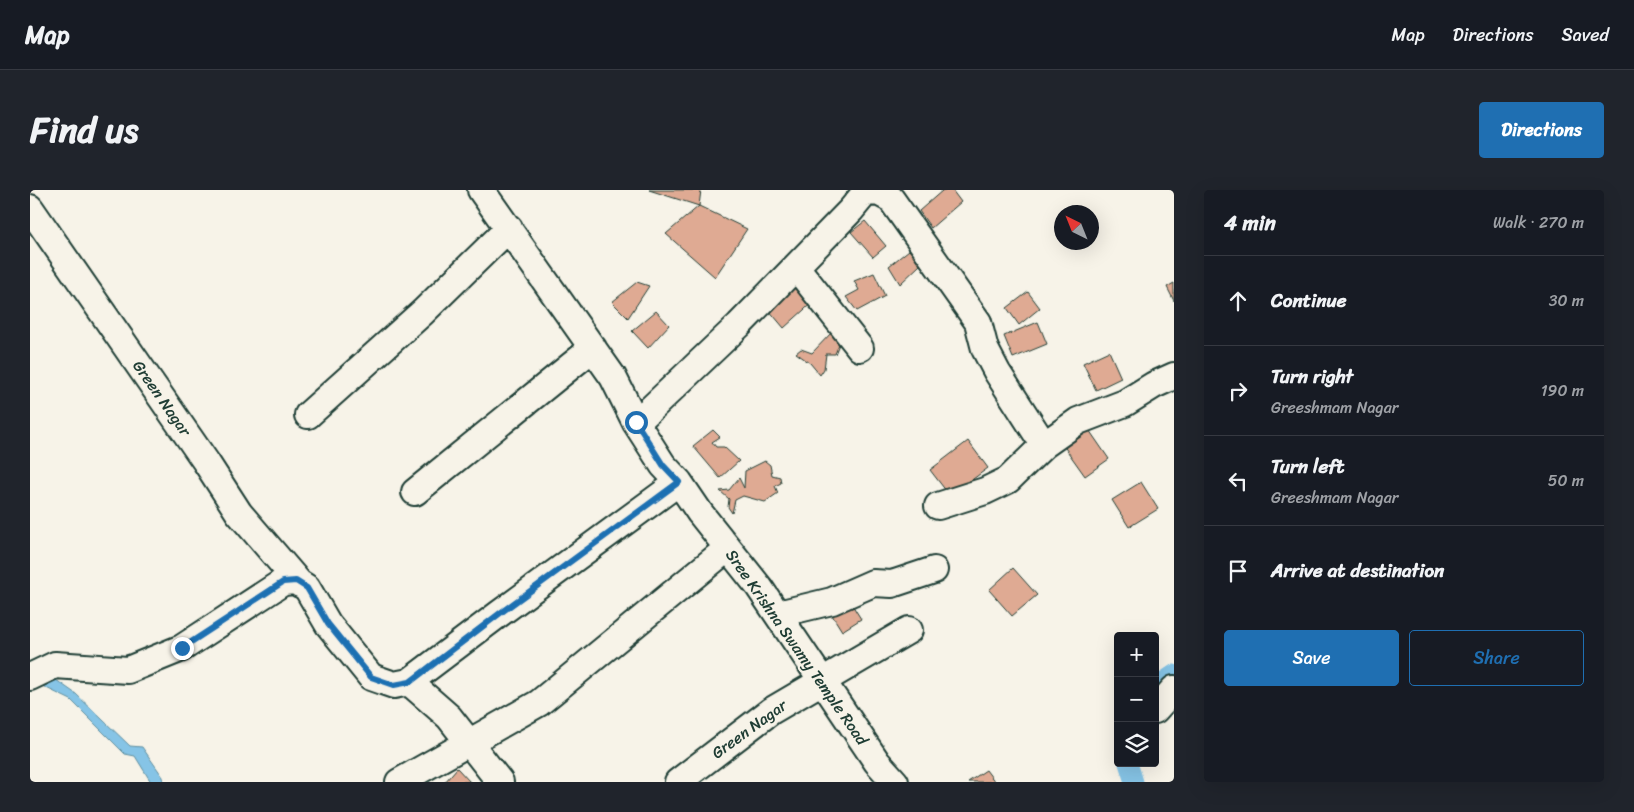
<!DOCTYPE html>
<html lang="en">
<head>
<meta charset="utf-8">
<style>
	:root { --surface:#171b24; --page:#20242c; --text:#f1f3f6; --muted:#9ea1a6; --line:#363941; --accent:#1f6fb2 }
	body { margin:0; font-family:Sriracha,sans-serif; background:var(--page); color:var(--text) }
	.controls { position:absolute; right:15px; bottom:15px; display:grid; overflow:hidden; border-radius:5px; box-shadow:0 5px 20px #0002 }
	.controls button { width:45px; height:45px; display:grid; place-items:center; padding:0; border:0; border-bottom:1px solid var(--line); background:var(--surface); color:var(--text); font:25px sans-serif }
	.compass { position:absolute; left:1024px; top:15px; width:45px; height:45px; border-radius:50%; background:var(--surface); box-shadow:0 5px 20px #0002; rotate:317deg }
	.stop { position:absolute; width:15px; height:15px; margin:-11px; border:4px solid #1f6fb2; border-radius:50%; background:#fff }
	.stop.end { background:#1f6fb2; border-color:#fff; box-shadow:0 1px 5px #0008 }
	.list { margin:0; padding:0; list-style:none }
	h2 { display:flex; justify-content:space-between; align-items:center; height:65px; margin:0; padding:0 20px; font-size:21px }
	h2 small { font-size:16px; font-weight:400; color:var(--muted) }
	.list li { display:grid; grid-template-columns:32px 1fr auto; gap:15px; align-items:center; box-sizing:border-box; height:90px; padding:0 20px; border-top:1px solid var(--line) }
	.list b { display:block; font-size:19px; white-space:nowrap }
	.list p { margin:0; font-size:16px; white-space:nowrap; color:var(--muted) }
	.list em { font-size:16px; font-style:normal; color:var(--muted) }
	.actions { display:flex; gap:10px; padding:15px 20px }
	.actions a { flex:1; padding:11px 0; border:1px solid var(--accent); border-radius:5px; text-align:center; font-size:18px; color:var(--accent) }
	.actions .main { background:var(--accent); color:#fff }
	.icon { flex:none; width:28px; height:28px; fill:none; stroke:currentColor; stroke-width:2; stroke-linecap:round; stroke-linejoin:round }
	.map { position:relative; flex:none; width:1144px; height:592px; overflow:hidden; border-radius:5px }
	header { display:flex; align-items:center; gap:30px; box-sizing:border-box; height:70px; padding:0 25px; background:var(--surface); border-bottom:1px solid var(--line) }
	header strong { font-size:24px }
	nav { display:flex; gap:28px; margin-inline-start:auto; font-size:18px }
	.intro { display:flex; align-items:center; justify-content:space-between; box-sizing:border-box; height:120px; padding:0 30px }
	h1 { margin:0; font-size:35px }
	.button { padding:12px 22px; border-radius:5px; background:var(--accent); color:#fff; font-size:18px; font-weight:700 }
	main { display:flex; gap:30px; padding:0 30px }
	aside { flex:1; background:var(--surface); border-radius:5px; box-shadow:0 5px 20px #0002 }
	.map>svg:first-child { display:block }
	.water { fill:#86c4e6; stroke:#5d8e9f }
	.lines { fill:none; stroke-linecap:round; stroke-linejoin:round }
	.canal { stroke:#86c4e6; stroke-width:19 }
	.building { fill:#dfaa93; stroke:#1f3d34 }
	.minor-casing { stroke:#1f3d34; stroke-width:30 }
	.minor { stroke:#f7f3e8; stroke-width:26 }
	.route { stroke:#1f6fb2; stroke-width:6 }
	.labels { text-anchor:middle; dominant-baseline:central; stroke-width:4; stroke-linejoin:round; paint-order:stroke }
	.street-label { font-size:16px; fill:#1f3d34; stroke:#f7f3e8 }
</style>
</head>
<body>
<header>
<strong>Map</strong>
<nav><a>Map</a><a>Directions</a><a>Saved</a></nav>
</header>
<div class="intro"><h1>Find us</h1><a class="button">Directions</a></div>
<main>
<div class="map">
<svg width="1144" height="592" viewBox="0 0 1144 592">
	<rect width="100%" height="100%" fill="#f7f3e8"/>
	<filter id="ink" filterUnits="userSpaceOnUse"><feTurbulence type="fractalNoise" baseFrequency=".02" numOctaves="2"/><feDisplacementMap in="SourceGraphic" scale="10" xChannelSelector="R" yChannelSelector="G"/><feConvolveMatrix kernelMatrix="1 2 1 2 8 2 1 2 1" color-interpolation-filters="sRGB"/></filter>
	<g filter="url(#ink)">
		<!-- water -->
		<path class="water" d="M16,483L46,504L100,556L112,557L133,587L134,592H121L105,566L95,564L41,510L4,492Z"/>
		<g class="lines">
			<!-- canal -->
			<path class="canal" d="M1125,497L1144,484
				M1098,573L1104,592"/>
		</g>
		<!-- building -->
		<path class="building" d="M619,0H671L669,16Z
			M913,0H922L931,12L901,38L889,21Z
			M669,16L717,39L685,87L636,44Z
			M835,31L856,56L843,67L821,42Z
			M879,60L891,74L870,94L859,76Z
			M844,83L855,106L827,121L816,107L829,100L824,91Z
			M766,89L785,110L754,138L738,119Z
			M607,92L619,96L598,128L582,112Z
			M1144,93V111L1137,97Z
			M998,102L1010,118L989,135L977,118Z
			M626,121L639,135L618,158L602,141Z
			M1008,132L1017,154L983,168L974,146Z
			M803,141L811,149L805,164H796L794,179L790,185L780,173L766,163L771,159L782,163Z
			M1079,161L1091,188L1066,200L1053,173Z
			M1057,237L1079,269L1055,286L1033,255Z
			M683,240L690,247L682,252L686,257H694L709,271L690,288L663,256Z
			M938,251L958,278L920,306L900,280Z
			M735,271L740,275L742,285L750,287L751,293L745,296L748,303L735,312L713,306L705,310L702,323L698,317L699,309L690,301L699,300L709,288L714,298L715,281Z
			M1111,292L1128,319L1099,337L1082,310Z
			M983,378L1007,405L982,426L959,400Z
			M821,413L831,429L812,441L802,425Z
			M427,578L440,592H415Z
			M956,580L965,592H938Z"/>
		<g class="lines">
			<defs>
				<path id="minor" d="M451,0L583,187L606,233L633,275L649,292L670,323L729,397L847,572L865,592
					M0,18L176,272L209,323L270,394
					M766,77L830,158
					M278,225L393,122L479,38
					M606,233L709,135L821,20L835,3L848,2L861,9L948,132L955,159L967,182L1014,255
					M385,302L563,158
					M908,316L955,301L978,290L1014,255L1048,231L1095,213L1124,195L1144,186
					M748,424L802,411L843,393L862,394L904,380
					M0,487L25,475L98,480L152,458L253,392L266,391L277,398L298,434L341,487L364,495L379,492L469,424L649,292
					M379,492L419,527L470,592
					M1125,520L1144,499
					M369,592L509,513L698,358
					M648,592L741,521L879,440"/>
			</defs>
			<!-- minor casing -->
			<use href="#minor" class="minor-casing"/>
			<!-- minor -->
			<use href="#minor" class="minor"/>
		</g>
	</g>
	<g class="lines" filter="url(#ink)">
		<!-- route -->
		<path class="route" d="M152,458L253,392L266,391L277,398L298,434L341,487L364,495L380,492L469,424L649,292L633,275L606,232"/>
	</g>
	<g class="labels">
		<!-- street labels -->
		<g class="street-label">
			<text transform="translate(132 208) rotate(55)">Green Nagar</text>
			<text transform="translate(767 457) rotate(55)">Sree Krishna Swamy Temple Road</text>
			<text transform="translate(719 539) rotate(-36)">Green Nagar</text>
		</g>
	</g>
</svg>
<div class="controls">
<button>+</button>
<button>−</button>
<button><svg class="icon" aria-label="layers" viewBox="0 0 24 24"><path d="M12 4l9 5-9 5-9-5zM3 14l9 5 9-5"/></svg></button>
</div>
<svg class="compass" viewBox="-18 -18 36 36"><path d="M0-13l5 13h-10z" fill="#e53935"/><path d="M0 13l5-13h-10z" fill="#9ea1a6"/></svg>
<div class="stop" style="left:606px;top:232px"></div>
<div class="stop end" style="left:152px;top:458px"></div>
</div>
<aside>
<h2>4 min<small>Walk · 270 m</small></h2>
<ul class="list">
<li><svg class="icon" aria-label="ahead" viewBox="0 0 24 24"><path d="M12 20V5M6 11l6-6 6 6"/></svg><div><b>Continue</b></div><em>30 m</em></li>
<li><svg class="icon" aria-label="right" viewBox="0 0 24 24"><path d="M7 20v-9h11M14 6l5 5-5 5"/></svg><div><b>Turn right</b><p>Greeshmam Nagar</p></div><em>190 m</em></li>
<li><svg class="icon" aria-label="left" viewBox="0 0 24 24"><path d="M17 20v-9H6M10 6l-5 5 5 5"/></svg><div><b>Turn left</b><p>Greeshmam Nagar</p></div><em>50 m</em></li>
<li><svg class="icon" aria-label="arrive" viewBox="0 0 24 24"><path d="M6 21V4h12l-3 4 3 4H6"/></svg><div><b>Arrive at destination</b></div></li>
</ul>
<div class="actions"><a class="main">Save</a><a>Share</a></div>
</aside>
</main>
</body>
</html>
